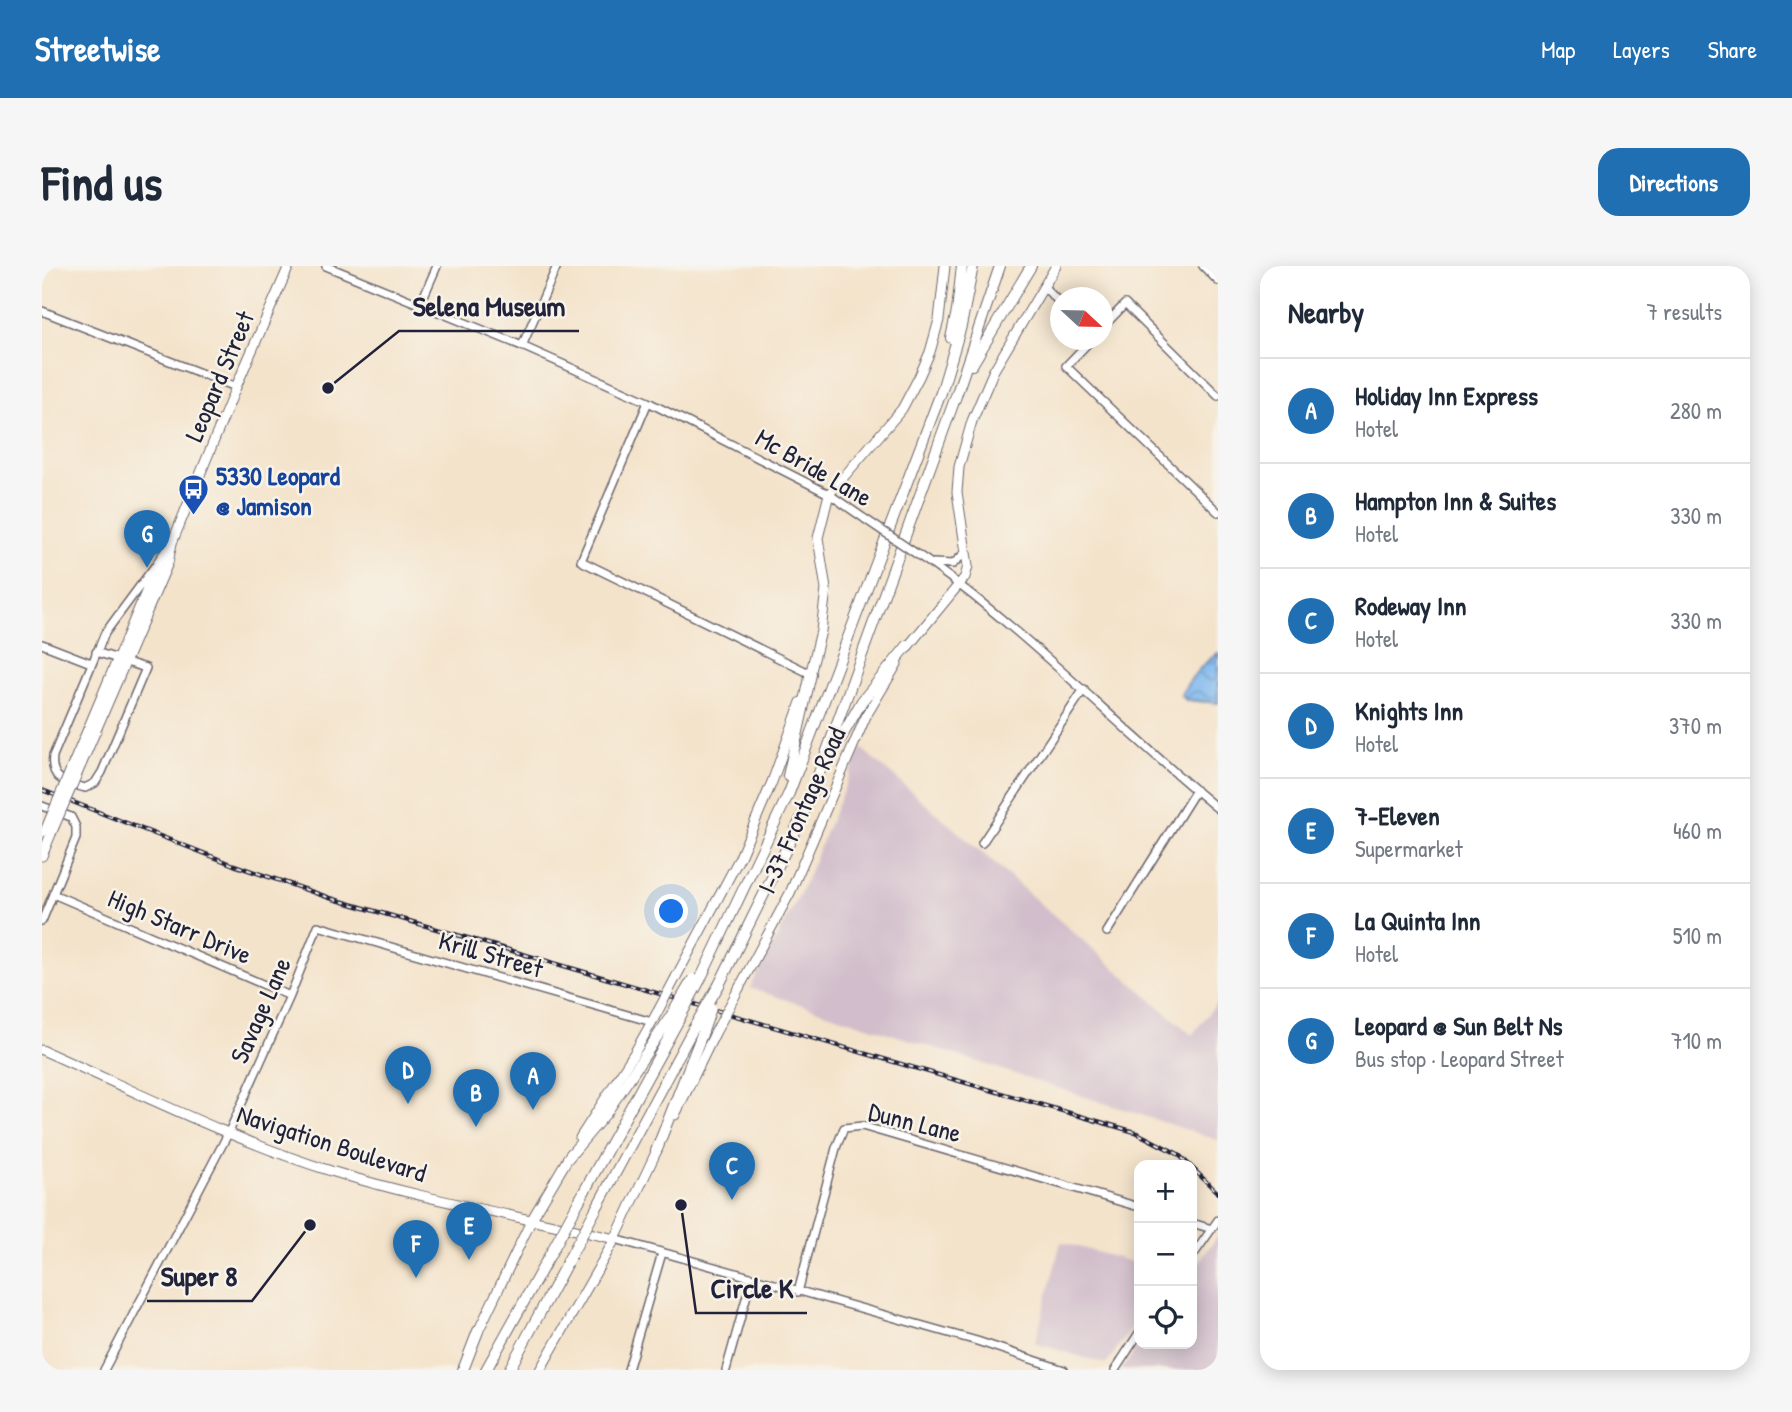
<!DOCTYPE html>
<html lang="en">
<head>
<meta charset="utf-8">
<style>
	:root { --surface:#fff; --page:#f6f6f7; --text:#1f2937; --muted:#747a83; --line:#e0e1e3; --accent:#1f6fb2 }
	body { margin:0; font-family:"Patrick Hand",sans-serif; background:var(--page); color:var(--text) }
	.controls { position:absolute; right:21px; bottom:21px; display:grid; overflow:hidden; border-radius:14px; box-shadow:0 4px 18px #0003 }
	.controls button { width:63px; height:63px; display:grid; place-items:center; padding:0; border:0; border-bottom:2px solid var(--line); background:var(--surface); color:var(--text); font:35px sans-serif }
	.compass { position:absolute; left:1008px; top:21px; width:63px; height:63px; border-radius:50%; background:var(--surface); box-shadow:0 4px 18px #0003; rotate:112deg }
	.you { position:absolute; left:630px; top:646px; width:24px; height:24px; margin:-18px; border:5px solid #fff; border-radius:50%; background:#1a73e8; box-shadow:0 0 0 10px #1a73e833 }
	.badge { display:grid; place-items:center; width:46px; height:46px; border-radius:50%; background:var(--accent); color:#fff; font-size:23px; font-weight:700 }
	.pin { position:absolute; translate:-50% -58px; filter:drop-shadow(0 2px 4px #0008) }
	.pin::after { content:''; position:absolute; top:37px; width:24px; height:21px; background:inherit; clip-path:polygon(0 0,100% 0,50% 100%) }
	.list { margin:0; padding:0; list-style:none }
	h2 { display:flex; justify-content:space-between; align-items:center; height:91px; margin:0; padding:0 28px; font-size:30px }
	h2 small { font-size:23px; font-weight:400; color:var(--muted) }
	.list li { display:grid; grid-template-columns:46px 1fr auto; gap:21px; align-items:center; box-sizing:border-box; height:105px; padding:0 28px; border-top:2px solid var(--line) }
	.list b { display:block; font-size:26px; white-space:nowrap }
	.list p { margin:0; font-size:23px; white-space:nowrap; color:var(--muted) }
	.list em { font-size:23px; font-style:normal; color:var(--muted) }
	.icon { flex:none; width:38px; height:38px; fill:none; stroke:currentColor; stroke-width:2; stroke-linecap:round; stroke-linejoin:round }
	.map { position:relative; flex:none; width:1176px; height:1104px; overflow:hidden; border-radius:21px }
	header { display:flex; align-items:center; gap:42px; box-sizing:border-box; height:98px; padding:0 35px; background:var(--accent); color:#fff }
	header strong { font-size:33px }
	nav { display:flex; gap:38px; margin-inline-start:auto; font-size:24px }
	.intro { display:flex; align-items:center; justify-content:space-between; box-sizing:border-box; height:168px; padding:0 42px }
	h1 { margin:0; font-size:49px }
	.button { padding:18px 32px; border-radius:21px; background:var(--accent); color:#fff; font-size:24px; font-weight:700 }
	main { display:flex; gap:42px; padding:0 42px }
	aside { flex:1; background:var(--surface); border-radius:21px; box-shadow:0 4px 18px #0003 }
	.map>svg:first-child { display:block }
	.industrial { fill:#d1bdcb }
	.water { fill:url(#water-waves); stroke:#506c94; stroke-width:2 }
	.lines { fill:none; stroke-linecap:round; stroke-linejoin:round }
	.minor-casing { stroke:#6c666d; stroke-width:10 }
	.major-casing { stroke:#6c666d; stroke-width:11 }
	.highway-casing { stroke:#6c666d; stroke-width:12 }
	.minor { stroke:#fff; stroke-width:7 }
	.major { stroke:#fff; stroke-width:9 }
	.highway { stroke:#fff; stroke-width:10 }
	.rail-casing { stroke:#22223b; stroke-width:4.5 }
	.rail { stroke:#f7f3e8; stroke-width:2; stroke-dasharray:5; stroke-linecap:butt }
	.minor-bridge-casing { stroke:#6c666d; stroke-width:10; stroke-linecap:butt }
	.major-bridge-casing { stroke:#6c666d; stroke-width:11; stroke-linecap:butt }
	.highway-bridge-casing { stroke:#6c666d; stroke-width:12; stroke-linecap:butt }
	.minor-bridge { stroke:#fff; stroke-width:7 }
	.major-bridge { stroke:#fff; stroke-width:9 }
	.highway-bridge { stroke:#fff; stroke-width:10 }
	.labels { text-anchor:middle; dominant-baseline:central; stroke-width:5; stroke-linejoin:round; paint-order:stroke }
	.street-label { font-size:26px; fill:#22223b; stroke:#f7f3e8 }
	.transit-label { font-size:26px; font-weight:bold; fill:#164399; stroke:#f7f3e8; text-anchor:start }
	.leader { fill:none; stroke:#22223b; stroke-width:2.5 }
	.callout-dot { fill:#22223b; stroke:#f7f3e8; stroke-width:2.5 }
	.callout-label { font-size:28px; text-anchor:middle; font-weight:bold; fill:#22223b; stroke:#f7f3e8; stroke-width:5; stroke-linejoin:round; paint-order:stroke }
</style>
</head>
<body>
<header>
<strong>Streetwise</strong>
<nav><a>Map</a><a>Layers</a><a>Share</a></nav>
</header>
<div class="intro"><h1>Find us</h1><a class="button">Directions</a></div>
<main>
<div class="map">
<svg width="1176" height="1104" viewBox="0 0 1176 1104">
	<defs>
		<pattern id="water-waves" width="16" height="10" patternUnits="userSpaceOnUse" patternTransform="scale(1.75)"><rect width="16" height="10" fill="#7db7ee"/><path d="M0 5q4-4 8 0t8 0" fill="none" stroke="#6694c2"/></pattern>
	</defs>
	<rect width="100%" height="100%" fill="#f7f3e8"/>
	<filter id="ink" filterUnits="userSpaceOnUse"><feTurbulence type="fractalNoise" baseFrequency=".0143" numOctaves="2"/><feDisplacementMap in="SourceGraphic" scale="14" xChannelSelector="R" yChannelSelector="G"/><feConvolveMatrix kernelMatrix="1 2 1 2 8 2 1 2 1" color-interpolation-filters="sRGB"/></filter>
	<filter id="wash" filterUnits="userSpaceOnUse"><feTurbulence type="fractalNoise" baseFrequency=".00686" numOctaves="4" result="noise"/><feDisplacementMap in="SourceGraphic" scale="28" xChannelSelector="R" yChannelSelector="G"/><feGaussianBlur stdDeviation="1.57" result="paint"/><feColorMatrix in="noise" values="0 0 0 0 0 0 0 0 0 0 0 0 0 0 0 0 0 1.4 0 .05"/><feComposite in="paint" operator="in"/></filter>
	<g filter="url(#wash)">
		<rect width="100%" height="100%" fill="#f4e3cb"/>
		<!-- industrial -->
		<path class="industrial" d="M819,482L1150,769L1176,735V874L708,722L757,630Z
			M1176,970V1104H1079L1098,1078H1150V1006Z
			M1019,976L1097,998V1052L1064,1098L993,1077Z"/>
		<!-- water -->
		<path class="water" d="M1176,387V437L1144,434L1139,429C1148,412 1160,398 1176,387Z"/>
	</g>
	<g filter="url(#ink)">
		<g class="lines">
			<defs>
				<path id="minor" d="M284,0L480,80L606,136L787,228L823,253
					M1161,0L1176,15
					M1002,21L1018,37
					M378,39L395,0
					M0,45L194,121
					M1060,62L1083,38L1176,130
					M1049,74L1024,100L1176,246
					M480,80L515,0
					M606,136L539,295L769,408
					M888,297C991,371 1078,463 1176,543
					M891,297L911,298L924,286
					M0,378L49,397
					M54,386L76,393
					M84,396L104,402L60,506L53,517L43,522C23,516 8,514 11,490L63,367L112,301
					M0,540L29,551L34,561V572L0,655
					M940,577L1042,423
					M11,628L248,730
					M1065,666L1154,524
					M1150,957L1170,963
					M573,973L935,1075L1022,1104
					M1150,991L1176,954
					M756,1026L794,882L802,862L820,860L1097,941
					M62,1104L187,866L248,730L276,660L610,756
					M586,1104L620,987
					M684,1104L710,1011
					M1073,1104L1097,1067"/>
				<path id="major" d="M864,383L923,311L926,300L915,226L917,201L930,155L952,104L1014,0
					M767,413L779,365L784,323L776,272L787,228L860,143L877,111L888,86L897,54L903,0
					M32,496L117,295L127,281
					M39,499L126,297L130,277L194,121L247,0
					M0,590L9,568
					M634,711L698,591L730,516L759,436
					M695,726L748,627L824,450L855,398
					M0,784C95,826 190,874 289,905C382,934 478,950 573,973
					M633,849L673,767
					M538,872L593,786L616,745
					M434,1070L490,953L529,887
					M498,1104L573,973L617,880"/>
				<path id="highway" d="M909,72L915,45L920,0
					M930,99L989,0
					M787,493L820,435L866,379
					M746,510L769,408
					M658,714L747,527L900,124L919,60L931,0
					M677,719L759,553L773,518L914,130L958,0
					M614,885L660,768
					M526,892L564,847L627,753
					M537,935L636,755
					M554,943L651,763
					M421,1104L436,1065
					M444,1104L510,985
					M467,1104L528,991"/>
			</defs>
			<!-- minor casing -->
			<use href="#minor" class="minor-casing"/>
			<!-- major casing -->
			<use href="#major" class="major-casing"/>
			<!-- highway casing -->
			<use href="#highway" class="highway-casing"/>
			<!-- minor -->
			<use href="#minor" class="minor"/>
			<!-- major -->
			<use href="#major" class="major"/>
			<!-- highway -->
			<use href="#highway" class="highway"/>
			<defs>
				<path id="rail" d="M0,524L192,599L288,632L1093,866L1136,888L1176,927"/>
			</defs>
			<!-- rail casing -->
			<use href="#rail" class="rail-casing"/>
			<!-- rail -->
			<use href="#rail" class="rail"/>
			<defs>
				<path id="minor-bridge" d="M823,253L888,297"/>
				<path id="major-bridge" d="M3,565L32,496
					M9,568L39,499
					M616,745L634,711
					M673,767L695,726"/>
				<path id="highway-bridge" d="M627,753L651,713
					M636,755L658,714
					M651,763L677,719
					M660,768L669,742
					M510,985L537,935
					M528,991L554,943"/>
			</defs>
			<!-- minor-bridge casing -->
			<use href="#minor-bridge" class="minor-bridge-casing"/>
			<!-- major-bridge casing -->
			<use href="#major-bridge" class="major-bridge-casing"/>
			<!-- highway-bridge casing -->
			<use href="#highway-bridge" class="highway-bridge-casing"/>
			<!-- minor-bridge -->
			<use href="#minor-bridge" class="minor-bridge"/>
			<!-- major-bridge -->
			<use href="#major-bridge" class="major-bridge"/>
			<!-- highway-bridge -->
			<use href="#highway-bridge" class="highway-bridge"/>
		</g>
	</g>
	<!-- icons -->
	<defs>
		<symbol id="bus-pin" viewBox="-11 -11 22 30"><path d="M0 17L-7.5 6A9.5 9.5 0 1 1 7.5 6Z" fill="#1a4fb4" stroke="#f7f3e8"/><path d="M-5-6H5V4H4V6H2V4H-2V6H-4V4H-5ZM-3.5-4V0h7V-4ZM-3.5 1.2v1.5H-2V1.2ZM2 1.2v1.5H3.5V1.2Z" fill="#fff"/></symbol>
	</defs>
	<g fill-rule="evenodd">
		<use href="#bus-pin" x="134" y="206" width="35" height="47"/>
	</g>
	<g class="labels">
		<!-- street labels -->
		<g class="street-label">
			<text transform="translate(177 110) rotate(-67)">Leopard Street</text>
			<text transform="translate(772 201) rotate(30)">Mc Bride Lane</text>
			<text transform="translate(759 544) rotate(-66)">I-37 Frontage Road</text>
			<text transform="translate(138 660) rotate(23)">High Starr Drive</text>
			<text transform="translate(449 688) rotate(16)">Krill Street</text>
			<text transform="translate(218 744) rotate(-66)">Savage Lane</text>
			<text transform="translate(873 856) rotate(14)">Dunn Lane</text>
			<text transform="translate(290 877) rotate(18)">Navigation Boulevard</text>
		</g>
		<!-- transit labels -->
		<g class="transit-label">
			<text x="174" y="209">5330 Leopard<tspan x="174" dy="30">@ Jamison</tspan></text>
		</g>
	</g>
	<!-- callouts -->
	<path class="leader" d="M286 122L357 65H537M268 959L210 1035H105M639 939L654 1047H765"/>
	<g class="callout-dot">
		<circle cx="286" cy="122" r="7"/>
		<circle cx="268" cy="959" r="7"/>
		<circle cx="639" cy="939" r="7"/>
	</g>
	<g class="callout-label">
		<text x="447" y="50">Selena Museum</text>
		<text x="157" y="1020">Super 8</text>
		<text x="710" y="1032">Circle K</text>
	</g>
</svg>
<div class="controls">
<button>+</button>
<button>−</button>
<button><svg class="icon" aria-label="locate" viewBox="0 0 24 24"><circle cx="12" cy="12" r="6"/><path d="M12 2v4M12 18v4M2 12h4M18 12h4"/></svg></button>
</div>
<svg class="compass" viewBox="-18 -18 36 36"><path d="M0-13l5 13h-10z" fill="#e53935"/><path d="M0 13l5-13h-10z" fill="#747a83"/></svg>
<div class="you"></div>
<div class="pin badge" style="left:491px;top:844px">A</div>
<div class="pin badge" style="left:434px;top:861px">B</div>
<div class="pin badge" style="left:690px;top:934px">C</div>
<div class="pin badge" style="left:366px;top:838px">D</div>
<div class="pin badge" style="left:427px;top:994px">E</div>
<div class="pin badge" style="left:374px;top:1012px">F</div>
<div class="pin badge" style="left:105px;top:302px">G</div>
</div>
<aside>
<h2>Nearby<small>7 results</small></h2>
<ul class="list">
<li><span class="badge">A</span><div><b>Holiday Inn Express</b><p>Hotel</p></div><em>280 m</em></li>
<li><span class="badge">B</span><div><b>Hampton Inn &amp; Suites</b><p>Hotel</p></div><em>330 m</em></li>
<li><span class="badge">C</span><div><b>Rodeway Inn</b><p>Hotel</p></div><em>330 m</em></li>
<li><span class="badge">D</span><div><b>Knights Inn</b><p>Hotel</p></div><em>370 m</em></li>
<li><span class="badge">E</span><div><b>7-Eleven</b><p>Supermarket</p></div><em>460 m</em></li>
<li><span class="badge">F</span><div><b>La Quinta Inn</b><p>Hotel</p></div><em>510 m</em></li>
<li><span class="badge">G</span><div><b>Leopard @ Sun Belt Ns</b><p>Bus stop · Leopard Street</p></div><em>710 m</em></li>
</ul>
</aside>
</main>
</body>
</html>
